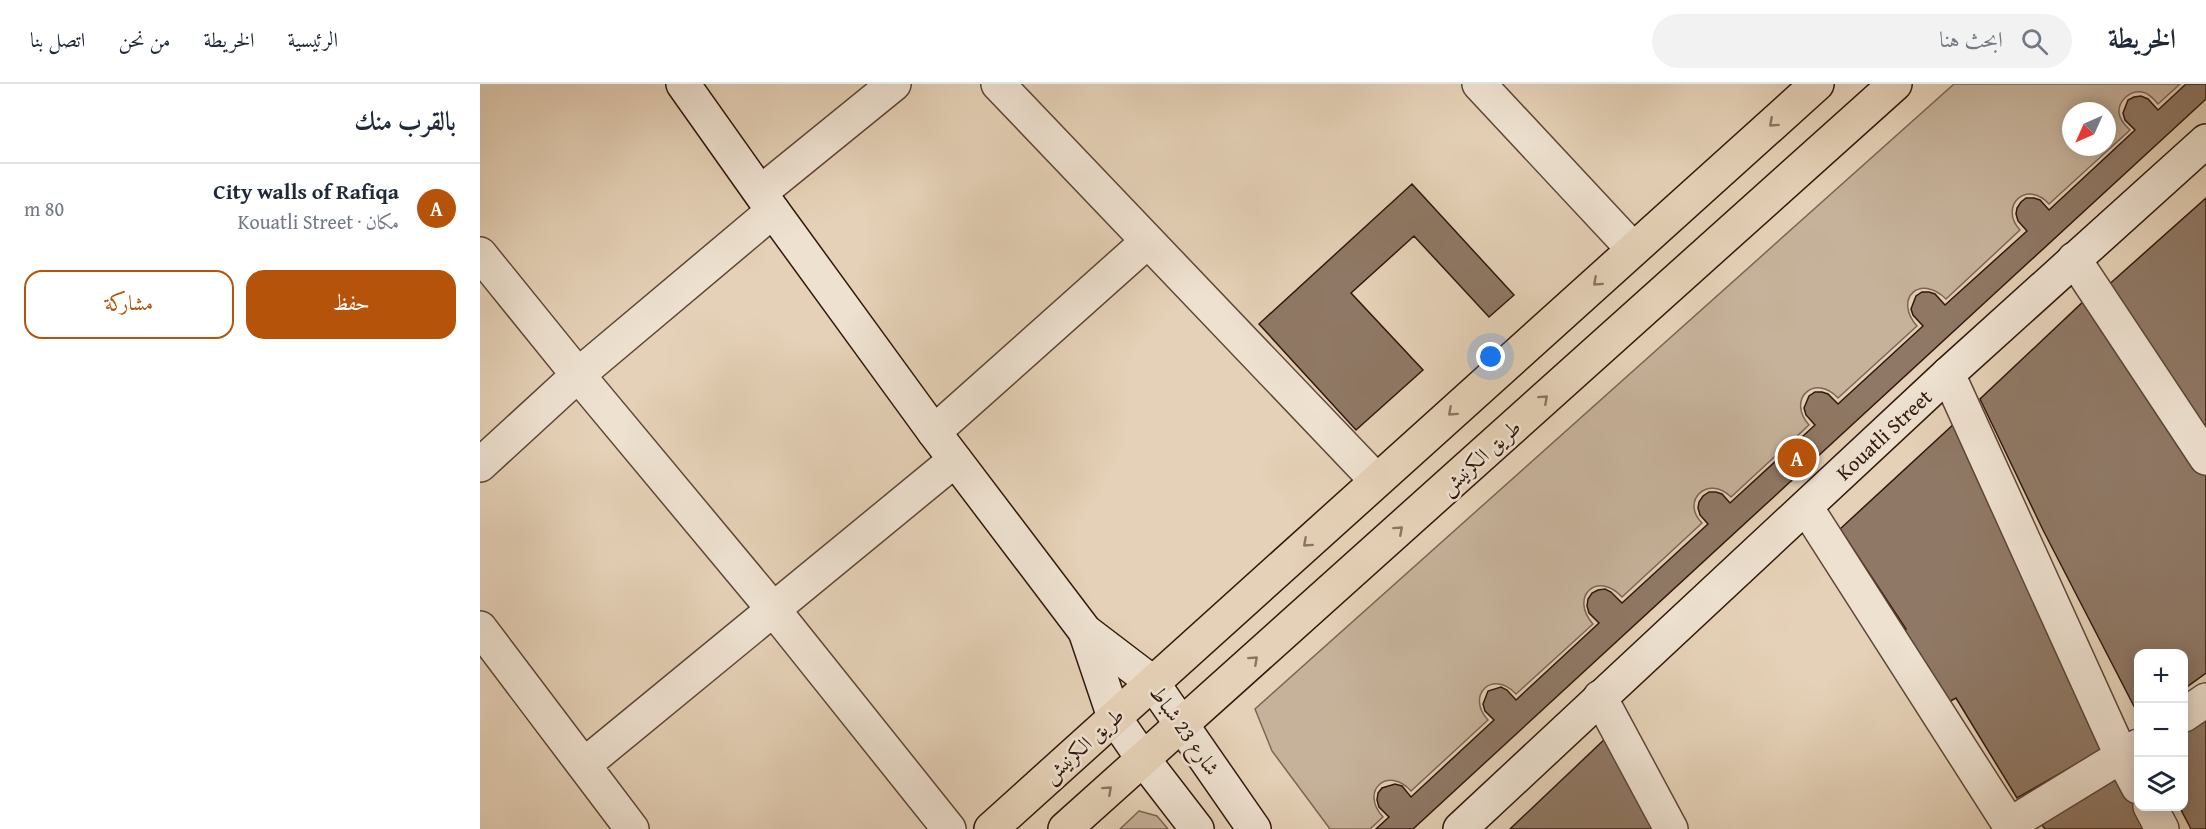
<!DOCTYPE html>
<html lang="ar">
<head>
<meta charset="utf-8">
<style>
	:root { --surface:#fff; --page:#f2f2f3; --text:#1f2937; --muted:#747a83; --line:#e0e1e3; --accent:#b45309 }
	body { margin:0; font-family:"Gentium Book Plus",Amiri,serif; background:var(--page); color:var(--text); direction:rtl }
	.controls { position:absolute; right:18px; bottom:18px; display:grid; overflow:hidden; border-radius:12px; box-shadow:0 3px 15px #0003 }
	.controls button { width:54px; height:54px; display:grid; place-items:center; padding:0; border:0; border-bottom:2px solid var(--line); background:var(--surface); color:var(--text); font:30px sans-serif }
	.compass { position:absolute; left:1582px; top:18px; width:54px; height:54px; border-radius:50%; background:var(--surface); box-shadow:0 3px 15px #0003; rotate:225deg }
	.you { position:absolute; left:1011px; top:273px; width:21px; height:21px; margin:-15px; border:4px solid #fff; border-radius:50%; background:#1a73e8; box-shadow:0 0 0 9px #1a73e833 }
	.badge { display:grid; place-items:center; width:39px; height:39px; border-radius:50%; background:var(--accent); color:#fff; font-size:20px; font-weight:700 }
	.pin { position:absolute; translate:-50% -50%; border:3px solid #fff; box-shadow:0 2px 6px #0006 }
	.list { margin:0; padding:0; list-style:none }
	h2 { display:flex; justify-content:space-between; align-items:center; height:78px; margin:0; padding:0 24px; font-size:26px }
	h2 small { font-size:20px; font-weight:400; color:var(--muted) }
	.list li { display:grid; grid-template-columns:39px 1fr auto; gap:18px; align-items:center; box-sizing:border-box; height:90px; padding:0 24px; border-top:2px solid var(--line) }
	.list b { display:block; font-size:22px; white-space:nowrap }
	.list p { margin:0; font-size:20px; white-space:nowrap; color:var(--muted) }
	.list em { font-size:20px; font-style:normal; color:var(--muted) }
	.actions { display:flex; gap:12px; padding:18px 24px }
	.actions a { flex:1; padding:14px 0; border:2px solid var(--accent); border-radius:18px; text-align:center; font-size:21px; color:var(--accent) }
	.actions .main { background:var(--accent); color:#fff }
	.icon { flex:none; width:33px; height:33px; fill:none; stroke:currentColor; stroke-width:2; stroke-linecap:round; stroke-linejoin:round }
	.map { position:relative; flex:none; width:1726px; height:745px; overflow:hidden; direction:ltr }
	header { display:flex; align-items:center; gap:36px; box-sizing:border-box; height:84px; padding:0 30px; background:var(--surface); border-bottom:2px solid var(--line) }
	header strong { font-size:28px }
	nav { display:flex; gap:33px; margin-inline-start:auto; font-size:21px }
	.search { width:420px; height:54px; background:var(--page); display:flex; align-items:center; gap:15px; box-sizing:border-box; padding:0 21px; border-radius:33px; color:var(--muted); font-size:22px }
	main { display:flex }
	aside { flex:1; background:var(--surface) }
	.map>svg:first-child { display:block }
	.green { fill:#c6b29a; stroke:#7c6553; stroke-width:1.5; fill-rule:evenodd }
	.building { fill:#8f7865; stroke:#31180c; stroke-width:1.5 }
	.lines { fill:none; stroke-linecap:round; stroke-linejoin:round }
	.street-casing { stroke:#5e4637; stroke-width:36 }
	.secondary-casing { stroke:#31180c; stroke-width:36 }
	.primary-casing { stroke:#31180c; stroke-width:36 }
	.street { stroke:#eee1d0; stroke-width:33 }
	.secondary { stroke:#eee1d0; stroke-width:33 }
	.primary { stroke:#e5d1b7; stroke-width:33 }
	.oneway { stroke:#8b7462 }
	.labels { text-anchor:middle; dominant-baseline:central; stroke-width:5; stroke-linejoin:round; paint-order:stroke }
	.street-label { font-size:21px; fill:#31180c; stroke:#eee1d0 }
</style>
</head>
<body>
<header>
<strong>الخريطة</strong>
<div class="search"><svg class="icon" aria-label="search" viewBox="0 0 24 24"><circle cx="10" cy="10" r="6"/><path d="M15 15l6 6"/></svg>ابحث هنا</div>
<nav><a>الرئيسية</a><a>الخريطة</a><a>من نحن</a><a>اتصل بنا</a></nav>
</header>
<main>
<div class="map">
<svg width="1726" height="745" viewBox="0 0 1726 745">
	<rect width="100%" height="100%" fill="#e5d1b7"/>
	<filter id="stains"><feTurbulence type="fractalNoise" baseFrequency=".00333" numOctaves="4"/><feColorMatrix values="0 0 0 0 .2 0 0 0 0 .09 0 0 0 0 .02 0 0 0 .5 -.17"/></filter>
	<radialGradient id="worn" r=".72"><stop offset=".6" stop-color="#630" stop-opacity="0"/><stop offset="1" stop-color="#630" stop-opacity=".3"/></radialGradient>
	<!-- green -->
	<path class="green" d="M1474,0H1700L1678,20C1674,15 1669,9 1662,8C1650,6 1638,17 1639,29C1640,36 1645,41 1650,46L1569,120C1547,95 1518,122 1540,146L1466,215C1440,189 1413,215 1437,242L1358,314C1335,289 1306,315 1329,341L1251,413C1228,390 1200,417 1222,439L1142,513C1117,486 1089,513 1113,540L1036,610C1013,585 985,611 1008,636L931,707C908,681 879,707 903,733L890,745H850L792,667L775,625ZM1591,27H1627V63H1591Z
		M659,727L677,732L688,745H640Z"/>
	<!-- building -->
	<path class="building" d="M1706,0H1726V15L933,745H896L909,733L899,723L897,716L898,709L902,704L915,700L922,702L931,713L1014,636L1005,627L1003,620L1008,607L1021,603L1027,606L1036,616L1119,539L1109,529L1107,522L1108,515L1112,509L1118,506L1125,505L1131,508L1142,519L1228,440L1220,431L1218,424L1219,418L1223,412L1229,408H1236L1242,410L1250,419L1335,341L1326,331L1324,324L1329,312L1335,308H1342L1348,310L1358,320L1443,242L1433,231L1431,225L1436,212L1442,208H1449L1455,210L1465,221L1547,147L1538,137L1536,130L1537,124L1541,118L1546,114H1554L1560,116L1569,126L1655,46L1645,36L1643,29L1648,16L1654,13L1661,12L1668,15L1678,26Z
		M932,100L1034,211L1009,233L934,152L871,209L943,286L876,346L779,240Z
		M1726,114V351L1625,204Z
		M1605,216L1726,391V589L1704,605V570H1658V630L1563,446L1500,315Z
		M1475,339L1630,661L1537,714L1476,614L1465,620L1421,555L1426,545L1360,445Z
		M1726,628V745H1711L1699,722H1704V642Z
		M1127,653L1180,745H1030Z
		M1637,687L1669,745H1565L1562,741Z"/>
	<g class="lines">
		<defs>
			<path id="street" d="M518,0L896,396
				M999,0L1153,165
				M281,108L414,0
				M0,170L98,291L293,525L469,745
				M1594,175L1726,374
				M1468,290L1642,673L1658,703
				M454,348L668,157
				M0,381L98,291L293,127
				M1326,423L1532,745
				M0,544L152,745
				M1120,613L1191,745
				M1704,631L1726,616
				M104,681L475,376
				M1670,722L1682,745
				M1529,741L1658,662"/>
			<g id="secondary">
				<path d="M203,0L293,127L454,348L605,547L672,598L774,745"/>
				<path d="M605,547L634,633L663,675L717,745"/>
				<path id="s1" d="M980,745L1468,290L1726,57"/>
			</g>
			<path id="primary" d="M511,745L1337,0
				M585,745L1415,0"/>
		</defs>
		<!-- street casing -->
		<use href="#street" class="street-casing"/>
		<!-- secondary casing -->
		<use href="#secondary" class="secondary-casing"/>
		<!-- primary casing -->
		<use href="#primary" class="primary-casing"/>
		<!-- street -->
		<use href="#street" class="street"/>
		<!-- secondary -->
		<use href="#secondary" class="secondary"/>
		<!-- primary -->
		<use href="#primary" class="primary"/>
	</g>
	<!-- one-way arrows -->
	<defs><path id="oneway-chevron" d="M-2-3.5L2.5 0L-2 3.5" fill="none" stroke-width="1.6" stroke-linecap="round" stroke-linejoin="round" transform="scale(1.5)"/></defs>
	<g class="oneway">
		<use href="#oneway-chevron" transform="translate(1293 39) rotate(138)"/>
		<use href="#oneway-chevron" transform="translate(1117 198) rotate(138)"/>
		<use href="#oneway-chevron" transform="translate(1064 315) rotate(-42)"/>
		<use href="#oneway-chevron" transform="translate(972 328) rotate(138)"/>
		<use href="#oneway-chevron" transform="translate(919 446) rotate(-42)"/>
		<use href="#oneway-chevron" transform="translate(827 459) rotate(138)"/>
		<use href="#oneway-chevron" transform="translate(774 576) rotate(-42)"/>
		<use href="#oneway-chevron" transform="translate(628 706) rotate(-42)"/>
	</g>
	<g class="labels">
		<!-- street labels -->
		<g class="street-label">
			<text stroke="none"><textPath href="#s1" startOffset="579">Kouatli Street</textPath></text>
			<text transform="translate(1000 373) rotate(-42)">طريق الكرنيش</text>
			<text transform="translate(705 646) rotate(55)">شارع 23 شباط</text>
			<text transform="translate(603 661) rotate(-42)">طريق الكرنيش</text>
		</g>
	</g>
	<rect width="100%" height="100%" filter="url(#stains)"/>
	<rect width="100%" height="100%" fill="url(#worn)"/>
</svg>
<div class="controls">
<button>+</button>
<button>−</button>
<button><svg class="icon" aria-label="layers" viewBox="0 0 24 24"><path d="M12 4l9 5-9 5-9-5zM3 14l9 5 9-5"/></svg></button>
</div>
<svg class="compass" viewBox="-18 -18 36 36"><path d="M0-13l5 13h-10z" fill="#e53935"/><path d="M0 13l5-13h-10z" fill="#747a83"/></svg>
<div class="you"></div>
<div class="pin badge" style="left:1317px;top:374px">A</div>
</div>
<aside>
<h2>بالقرب منك<small></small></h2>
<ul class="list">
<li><span class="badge">A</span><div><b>City walls of Rafiqa</b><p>مكان · Kouatli Street</p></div><em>80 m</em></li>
</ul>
<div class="actions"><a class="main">حفظ</a><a>مشاركة</a></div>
</aside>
</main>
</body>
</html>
